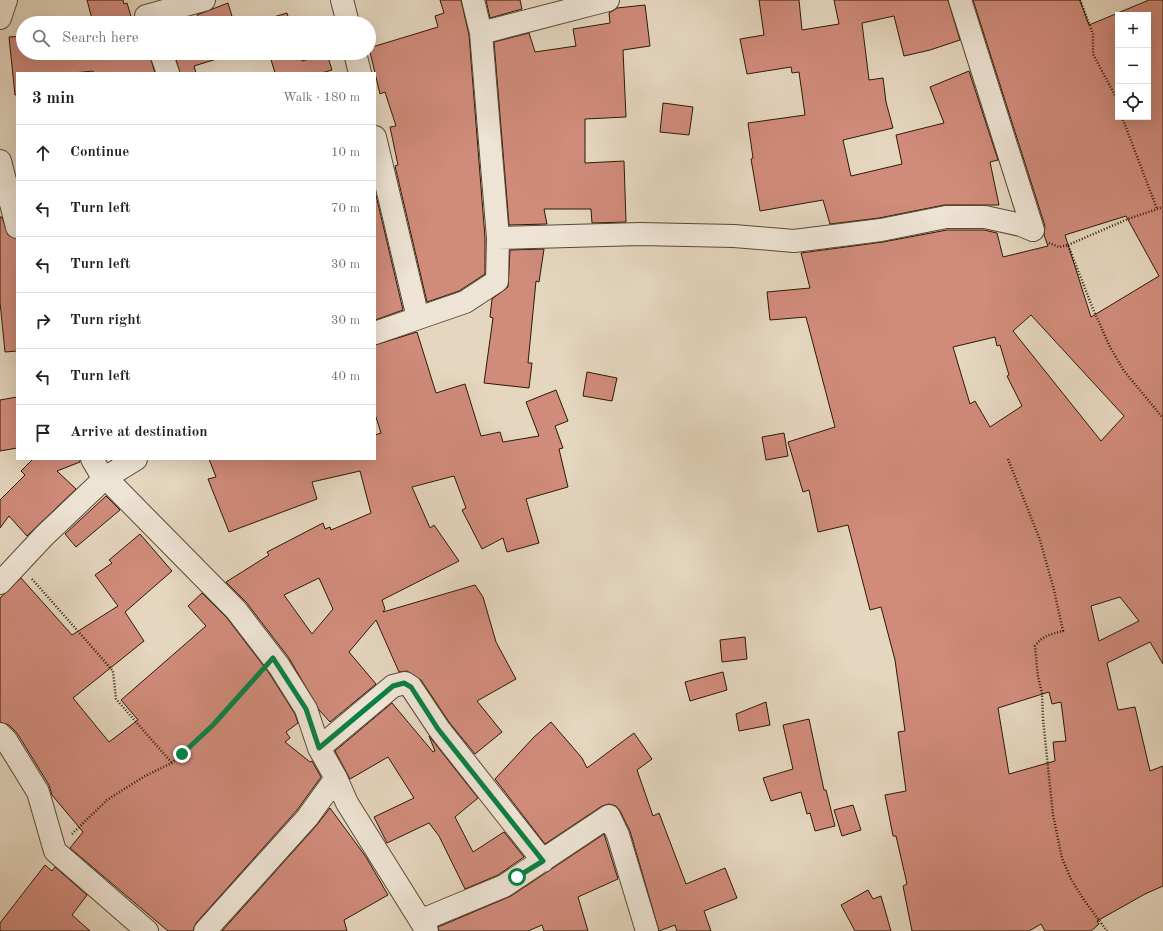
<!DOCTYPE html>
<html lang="en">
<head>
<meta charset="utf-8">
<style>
	:root { --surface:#fff; --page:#f2f2f2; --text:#222; --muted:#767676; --line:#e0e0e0 }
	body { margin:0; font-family:"Old Standard TT",serif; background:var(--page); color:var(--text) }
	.controls { position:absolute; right:12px; top:12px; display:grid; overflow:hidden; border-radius:0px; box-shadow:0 4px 16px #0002 }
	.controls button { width:36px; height:36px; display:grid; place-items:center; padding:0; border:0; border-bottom:1px solid var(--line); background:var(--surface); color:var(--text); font:20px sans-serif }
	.stop { position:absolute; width:12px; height:12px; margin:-9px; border:3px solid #0b8043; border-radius:50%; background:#fff }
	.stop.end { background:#0b8043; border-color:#fff; box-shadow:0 1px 4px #0008 }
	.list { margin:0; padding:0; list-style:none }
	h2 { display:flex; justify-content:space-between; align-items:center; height:52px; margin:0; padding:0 16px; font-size:17px }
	h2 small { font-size:13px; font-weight:400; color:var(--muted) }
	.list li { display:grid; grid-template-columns:26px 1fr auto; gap:12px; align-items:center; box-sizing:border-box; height:56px; padding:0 16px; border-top:1px solid var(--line) }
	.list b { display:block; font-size:15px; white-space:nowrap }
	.list em { font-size:13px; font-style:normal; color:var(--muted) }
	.icon { flex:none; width:22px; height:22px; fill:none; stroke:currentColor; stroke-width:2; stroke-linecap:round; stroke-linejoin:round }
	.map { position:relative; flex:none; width:1163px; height:931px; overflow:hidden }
	.search { position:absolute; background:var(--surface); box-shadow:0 4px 16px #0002; left:16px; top:16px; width:360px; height:44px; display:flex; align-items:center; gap:10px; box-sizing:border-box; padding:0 14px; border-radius:22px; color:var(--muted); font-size:15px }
	.panel { position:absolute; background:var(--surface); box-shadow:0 4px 16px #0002; left:16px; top:72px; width:360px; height:388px; border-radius:0px }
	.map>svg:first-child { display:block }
	.building { fill:#d08b7b; stroke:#2b1a05; fill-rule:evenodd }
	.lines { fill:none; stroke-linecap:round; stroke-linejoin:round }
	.street-casing { stroke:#5a4934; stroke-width:24 }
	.path { stroke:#2b1a05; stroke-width:2.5; stroke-dasharray:1 2; stroke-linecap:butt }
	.street { stroke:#eee4d5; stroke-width:22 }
	.route { stroke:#0b8043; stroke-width:5 }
</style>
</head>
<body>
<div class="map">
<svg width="1163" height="931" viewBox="0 0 1163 931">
	<rect width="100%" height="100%" fill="#e5d6bf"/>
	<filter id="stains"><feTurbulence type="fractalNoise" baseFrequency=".005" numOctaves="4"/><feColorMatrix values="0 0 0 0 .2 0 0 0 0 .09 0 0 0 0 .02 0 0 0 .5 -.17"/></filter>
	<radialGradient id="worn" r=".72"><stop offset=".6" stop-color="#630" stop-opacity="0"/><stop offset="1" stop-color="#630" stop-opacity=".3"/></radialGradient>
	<!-- building -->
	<path class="building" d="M87,0H123L124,4L127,3L133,23H93Z
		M440,0H461L469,35L485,238V274L459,291L427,302L395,166L398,165L390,127L396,126L385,92L380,94L369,48L438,27L435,16L444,13Z
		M486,0H520L522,9L490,18Z
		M759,0H799L802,30L839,24L834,0H948L960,40L930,50L904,56L894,16L862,23L869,80L883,78L886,102L893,128L843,140L851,176L902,164L896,135L944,123L930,87L969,71L998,160L990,162L999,205H944L879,218L830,224L823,200L760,211L751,159L753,158L748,123L805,115L799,72L792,73L791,67L747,74L740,39L764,35Z
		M973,0H1080L1089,25L1149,0H1163V664L1150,642L1107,663L1118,710L1135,707L1150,771L1163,766V886L1145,894L1097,921L1099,924L1091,931H1045L1041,924L1029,931H912L903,886L907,884L896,836H893L885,795L906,791L898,732L905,731L895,660L881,607L870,610L848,525L818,532L809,490L803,492L788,442L835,427L806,317L770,320L767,292L810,288L801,253L883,242L947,230H984L997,233L1003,257L1048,246L1044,235L1045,226ZM1118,15H1148V117H1118ZM1126,216L1159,276L1091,317L1065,235ZM1031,315L1124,416L1101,441L1013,331ZM995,337L997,346L1000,345L1009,375L1007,376L1022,406L990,427L975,401L970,404L953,347ZM1120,597L1139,621L1099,641L1091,606ZM1049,692L1052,704L1061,702L1066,741L1053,742L1055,761L1009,774L998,708Z
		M228,3L234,23H193L198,22L197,15Z
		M645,5L650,46L623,50L626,117L585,119V163L624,161L626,222L592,223L591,209H544L547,224L509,225L494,42L529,33L535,52L576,46L573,29L610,23L609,13L617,8Z
		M287,13L290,23H253Z
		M23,36V53H36V58L85,56L96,53H149L155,73H93V71L73,73H17V95H15L9,37Z
		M174,53H236L194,66L196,73H180Z
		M269,53H301L302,61L327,54L332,70L321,73H275Z
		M663,103L693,107L689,135L660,132Z
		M375,191L403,310L375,320Z
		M0,217H2L8,235L17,239V351L5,352L0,302Z
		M544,249L539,282L536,281L528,363H532L529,388L484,383L493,318L490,317L492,299L508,287L510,250Z
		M417,332L436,393L465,384L481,436L500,432L503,442L539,436L526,402L556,390L568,421L555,426L563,448L559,449L568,487L526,499L539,543L507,552L503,538L482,549L462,510L466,508L454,476L412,487L430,528L434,525L459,561L382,600L385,609L383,612L475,585L483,597L496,642L516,679L477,701L502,732L475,754L449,722L421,680L407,671L399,672L376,620L349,652L376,684L330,722L319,710L289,658L246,602L226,582L269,555L267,552L323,523L325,529L330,527L331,530L371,513L360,471L312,482L317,499L229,532L208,479L216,477L209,459H375V435L381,433L375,414V345ZM319,578L333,609L312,634L284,595Z
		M587,372L617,378L612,401L583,396Z
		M17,397V448L0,451V400Z
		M784,433L788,456L766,460L762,437Z
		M33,459H80V462L57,471L76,489L27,536L9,516L0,528V500L25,475L21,471Z
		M106,496L120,510L76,547L65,534Z
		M140,534L172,571L125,612L144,641L73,698L109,742L138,720L121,700L206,626L188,606L202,593L227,618L269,673L295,714L298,723L286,732L290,738L285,742L310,762L312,761L321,777L297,810L196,923L193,931H168L70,848L83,832L52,795L49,785L17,733L9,725L0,722V598L21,578L72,635L118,606L95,575L112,563L109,560Z
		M745,637L747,659L722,662L720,640Z
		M723,672L727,690L690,701L685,682Z
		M766,702L770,725L739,731L736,714Z
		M392,703L433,752L435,751L429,736L478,798L455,817L473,852L504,832L524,857L498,875L465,889L439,836L429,823L387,843L374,817L414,798L388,757L350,779L335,751Z
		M809,719L824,790H826L835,826L815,831L810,813L807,814L801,792L771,801L763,778L793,769L783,725Z
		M551,722L582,758L587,768L634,733L652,759L637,770L653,816L659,813L686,884L725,868L737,898L704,911L711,931H677L675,925L659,931L630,831L620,811L616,806L609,804L602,806L545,844L495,779L534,737Z
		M853,805L861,830L842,836L834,810Z
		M330,808L366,857L388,895L344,920L347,931H222L316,826Z
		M604,834L618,879L578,897L588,931H544L542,925L528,931H439L438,927L511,896Z
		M45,865L52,871L55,867L87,895L72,915L90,931H0V923Z
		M868,890L873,899L881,896L891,931H855L841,905Z"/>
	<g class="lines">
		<defs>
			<path id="street" d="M342,0L348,23
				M960,0L1033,230
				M146,16L204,0
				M0,18L6,0
				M481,33L608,0
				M161,53L168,73
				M355,53L360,73
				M375,137L418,318
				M0,161L17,227
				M498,238L640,234L734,236L794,241L881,230L946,217H985L1021,225L1033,230
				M375,333L465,302L497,281L498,238L481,33L473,0
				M92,459L99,471L236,610L279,666L306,709L319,748L336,778L347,803L427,931
				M0,583L44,536L105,478L136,459
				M0,734L6,740L38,792L55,851L147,931
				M319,748L393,686L405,683L411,687L439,729L543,861
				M422,920L504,886L609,816L618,835L647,931
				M205,931L307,818L336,778"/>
		</defs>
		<!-- street casing -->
		<use href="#street" class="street-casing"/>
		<!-- path -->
		<path class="path" d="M1080,0L1093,34V54L1118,101
			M1122,117L1157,209
			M1049,243L1059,247L1068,245L1093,309L1110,347L1124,371L1163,418
			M1068,245L1128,219L1163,207
			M1008,459L1040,540L1054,590L1063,631C1051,634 1042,636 1035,646L1038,677L1042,693L1043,719L1053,815L1062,858L1071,879L1084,900L1107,931
			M32,579L113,671L116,699L172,763
			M72,834L107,800L145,776L172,763L213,725L258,675"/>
		<!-- street -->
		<use href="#street" class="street"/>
	</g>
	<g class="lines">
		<!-- route -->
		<path class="route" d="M182,754L213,725L273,658L306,709L319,748L393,686L404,683L411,687L438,729L543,861L517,877"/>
	</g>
	<rect width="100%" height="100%" filter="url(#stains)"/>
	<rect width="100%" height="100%" fill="url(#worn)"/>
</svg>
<div class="controls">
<button>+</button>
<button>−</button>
<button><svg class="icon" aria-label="locate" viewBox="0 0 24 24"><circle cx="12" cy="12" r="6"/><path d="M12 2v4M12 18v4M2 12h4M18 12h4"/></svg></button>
</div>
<div class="stop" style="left:517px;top:877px"></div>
<div class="stop end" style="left:182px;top:754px"></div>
<div class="search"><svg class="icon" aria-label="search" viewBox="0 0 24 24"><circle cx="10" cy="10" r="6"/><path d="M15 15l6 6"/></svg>Search here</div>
<section class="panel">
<h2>3 min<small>Walk · 180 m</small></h2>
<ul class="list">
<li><svg class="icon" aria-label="ahead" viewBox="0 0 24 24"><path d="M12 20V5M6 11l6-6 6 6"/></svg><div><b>Continue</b></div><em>10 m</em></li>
<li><svg class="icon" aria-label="left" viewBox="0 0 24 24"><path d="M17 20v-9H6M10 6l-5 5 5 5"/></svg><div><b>Turn left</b></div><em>70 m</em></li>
<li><svg class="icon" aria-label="left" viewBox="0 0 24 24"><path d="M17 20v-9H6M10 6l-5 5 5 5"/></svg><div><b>Turn left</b></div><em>30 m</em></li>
<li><svg class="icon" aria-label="right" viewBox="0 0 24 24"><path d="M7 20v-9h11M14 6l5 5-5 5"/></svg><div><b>Turn right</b></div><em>30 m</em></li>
<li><svg class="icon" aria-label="left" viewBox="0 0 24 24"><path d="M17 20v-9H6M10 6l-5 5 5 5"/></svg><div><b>Turn left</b></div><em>40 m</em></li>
<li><svg class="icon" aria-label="arrive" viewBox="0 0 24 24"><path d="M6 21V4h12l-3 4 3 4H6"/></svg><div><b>Arrive at destination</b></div></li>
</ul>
</section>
</div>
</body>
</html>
